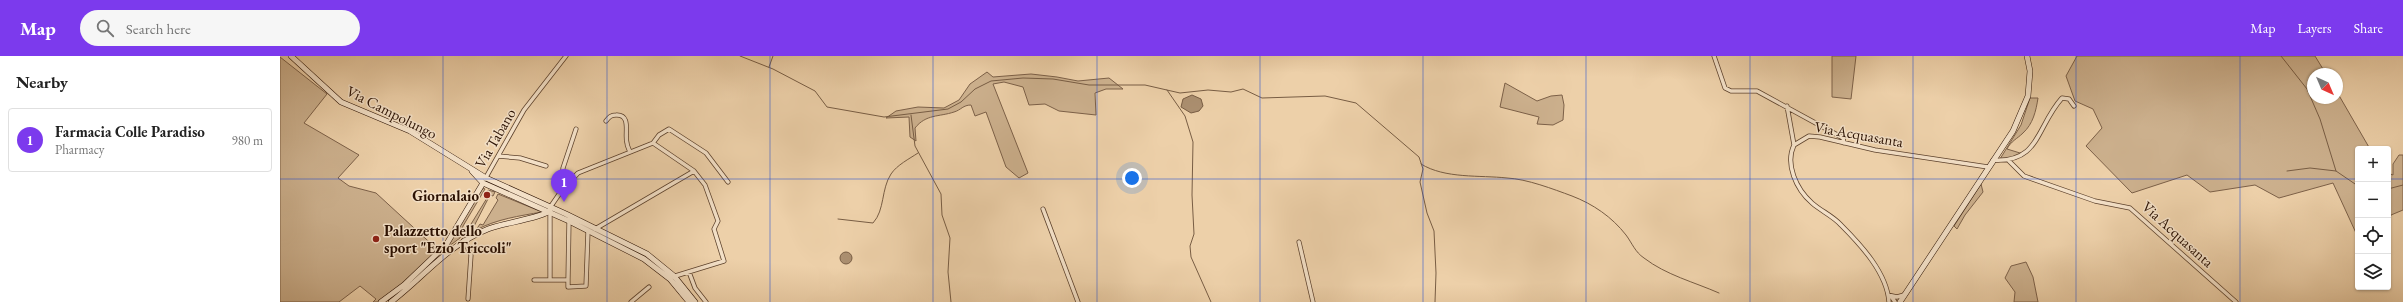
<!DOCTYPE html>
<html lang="en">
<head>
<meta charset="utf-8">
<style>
	:root { --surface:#fff; --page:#f6f6f6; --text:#222; --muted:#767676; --line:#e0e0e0; --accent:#7c3aed }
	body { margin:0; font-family:"EB Garamond",serif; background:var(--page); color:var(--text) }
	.controls { position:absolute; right:12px; bottom:12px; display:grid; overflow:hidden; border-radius:4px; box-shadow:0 1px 3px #0004 }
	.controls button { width:36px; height:36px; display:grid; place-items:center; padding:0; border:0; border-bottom:1px solid var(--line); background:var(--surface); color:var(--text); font:20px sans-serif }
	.compass { position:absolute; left:2027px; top:12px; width:36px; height:36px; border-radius:50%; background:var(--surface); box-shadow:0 1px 3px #0004; rotate:136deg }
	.you { position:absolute; left:852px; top:122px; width:14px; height:14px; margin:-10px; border:3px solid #fff; border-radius:50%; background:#1a73e8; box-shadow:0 0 0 6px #1a73e833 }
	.badge { display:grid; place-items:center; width:26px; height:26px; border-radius:50%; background:var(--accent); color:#fff; font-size:13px; font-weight:700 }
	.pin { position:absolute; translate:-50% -33px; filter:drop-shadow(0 1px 2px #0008) }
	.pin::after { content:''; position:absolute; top:21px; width:14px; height:12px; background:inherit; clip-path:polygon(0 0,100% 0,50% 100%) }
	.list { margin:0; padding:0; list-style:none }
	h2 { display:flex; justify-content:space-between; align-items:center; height:52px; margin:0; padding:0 16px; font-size:17px }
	h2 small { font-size:13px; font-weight:400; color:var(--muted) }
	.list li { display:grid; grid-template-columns:26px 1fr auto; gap:12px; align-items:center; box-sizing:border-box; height:64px; margin:0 8px 8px; padding:0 8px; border:1px solid var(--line); border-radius:4px }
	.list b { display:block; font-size:15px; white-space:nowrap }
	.list p { margin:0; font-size:13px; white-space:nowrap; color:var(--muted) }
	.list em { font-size:13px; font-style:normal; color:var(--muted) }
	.icon { flex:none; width:22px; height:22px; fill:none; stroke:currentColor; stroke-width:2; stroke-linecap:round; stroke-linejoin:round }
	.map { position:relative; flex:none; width:2123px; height:246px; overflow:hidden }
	header { display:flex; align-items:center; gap:24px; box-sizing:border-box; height:56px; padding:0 20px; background:var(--accent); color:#fff }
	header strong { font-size:19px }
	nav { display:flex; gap:22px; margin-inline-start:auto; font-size:14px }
	.search { width:280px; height:36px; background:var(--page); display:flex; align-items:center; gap:10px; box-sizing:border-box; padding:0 14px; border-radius:22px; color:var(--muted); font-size:15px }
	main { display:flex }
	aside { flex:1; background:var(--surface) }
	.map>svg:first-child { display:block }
	.green { fill:#ccb08d; stroke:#7c6048 }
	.water { fill:#ab8f70; stroke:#785d44 }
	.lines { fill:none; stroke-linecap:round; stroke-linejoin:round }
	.stream { stroke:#785d44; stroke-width:1 }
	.street-casing { stroke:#5c412c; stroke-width:5 }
	.secondary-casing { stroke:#2b1102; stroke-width:6 }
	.street { stroke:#f3e0c7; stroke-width:3.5 }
	.secondary { stroke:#f3e0c7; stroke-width:5 }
	.grid { fill:none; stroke:#1d4ed8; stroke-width:1; stroke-opacity:0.55 }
	.poi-dot { fill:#8f2418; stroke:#f3e0c7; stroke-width:1.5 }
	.labels { text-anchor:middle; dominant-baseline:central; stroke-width:3; stroke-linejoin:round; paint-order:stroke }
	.street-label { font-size:15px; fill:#2b1102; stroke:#f3e0c7 }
	.poi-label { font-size:15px; font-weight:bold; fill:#2b1102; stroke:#f3e0c7; text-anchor:end }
</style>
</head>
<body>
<header>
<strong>Map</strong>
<div class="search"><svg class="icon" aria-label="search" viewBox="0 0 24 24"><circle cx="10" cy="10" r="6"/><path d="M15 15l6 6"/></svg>Search here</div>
<nav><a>Map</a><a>Layers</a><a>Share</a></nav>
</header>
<main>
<aside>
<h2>Nearby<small></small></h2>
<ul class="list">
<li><span class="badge">1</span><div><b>Farmacia Colle Paradiso</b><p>Pharmacy</p></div><em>980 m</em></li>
</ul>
</aside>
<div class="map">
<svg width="2123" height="246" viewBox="0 0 2123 246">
	<rect width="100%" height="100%" fill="#edd0a9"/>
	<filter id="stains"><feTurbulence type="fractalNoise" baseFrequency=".005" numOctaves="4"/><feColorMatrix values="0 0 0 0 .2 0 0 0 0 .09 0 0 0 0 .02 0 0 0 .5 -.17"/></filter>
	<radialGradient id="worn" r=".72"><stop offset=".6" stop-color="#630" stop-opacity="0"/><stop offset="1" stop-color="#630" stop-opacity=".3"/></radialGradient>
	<!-- green -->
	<path class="green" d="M1552,0H1576L1571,43L1552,41Z
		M1797,0H2035L2046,18H2033V42H2057V36L2090,93H2078V176L2076,177L2053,127L1999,142L1975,129L1930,136L1907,119L1852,137L1806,90L1822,72L1813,53L1795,45L1786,20Z
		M0,1L47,38L24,67L79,99L58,122L69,130L96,137L158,194L122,228L98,246H93L96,243L80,230L59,246H0Z
		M707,16L713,21L751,18L777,21L798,25L829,22L843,33H826L815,37L816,59L779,55L765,48L749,49L743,31L724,26L713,28L748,117L739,122L726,111L706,56L695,60L691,49C683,49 681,54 674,56C659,61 646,58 635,72L636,85L630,81L629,61L606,62L616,55L638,51L664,52L679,44L690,28Z
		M1225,27L1257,45L1271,40L1282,39L1284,49L1283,64L1273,69L1257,68L1259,61L1220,51Z
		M1750,42H1758C1756,55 1753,68 1743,77C1737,83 1731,85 1727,93L1740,97L1745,96L1736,102L1720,103L1741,69Z
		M2119,99H2123V154L2111,159L2108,166V117L2113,119V108Z
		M1701,128L1703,136L1685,159L1677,173L1674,170Z
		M203,132L205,133L183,170L180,182L165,193Z
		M208,134L215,136L213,140L210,139L191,176L184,180L185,172L188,173L207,142L205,141Z
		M218,138L262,156C239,160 217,163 196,174L200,168L203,169L218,144L216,142Z
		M1746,206L1753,221L1758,246H1734L1735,236L1725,222L1731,210Z"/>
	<!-- water -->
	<path class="water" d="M912,39L921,43L923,50L919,55L911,57L901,51L903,43Z
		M560 202a6 6 0 1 1 12 0a6 6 0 1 1-12 0Z"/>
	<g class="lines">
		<!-- stream -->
		<path class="stream" d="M460,0L493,13L535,35L547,51L604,61L668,53L681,46L695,33L711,25L743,22L773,23L809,29H865L900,37L928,34L951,36L963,33L982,42L1045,40L1076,47L1139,101L1143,113L1140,126L1147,157L1154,175L1156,217L1155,246
			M2001,0L2027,33L2040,63L2056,115
			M489,11L493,0
			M887,34L905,60L913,86L912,139L914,178L910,190L911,201L931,246
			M631,59L635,90L661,138L662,159L670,182L668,216L671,246
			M1141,108C1165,123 1200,119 1227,122C1247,123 1273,133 1292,140C1313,148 1332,161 1346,179C1352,187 1355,196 1364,202C1386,219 1414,226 1439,237
			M2007,115L2030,112L2056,115L2078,130
			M2108,133L2123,129
			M558,163L593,167C605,154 601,133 611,118C617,109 629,103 638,97"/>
		<defs>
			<path id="street" d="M1434,0L1445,32L1451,35H1477L1563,82L1564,87
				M1507,50L1514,89
				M326,65C329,61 331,59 336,59C352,58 344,79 347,87C347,90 349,93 350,96
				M373,87L379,79L389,73L426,97L448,126
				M218,100L240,102L266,110
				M1713,104C1760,107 1756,71 1782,42L1789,43L1794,50
				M1729,105L1744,120L1815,145L1850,152L1956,246
				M205,123L244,54L286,0
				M282,134L298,117L373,87L414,115L425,129L438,165L434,173L444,205L392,221
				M271,150L282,134L283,112L296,73
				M763,153L798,246
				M315,173L414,115
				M184,184L191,199L188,243
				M1019,186L1033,246
				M409,216L415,232L426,246
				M254,224H288V231L306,230L308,175
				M270,224V156
				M288,224L289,165
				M1608,239L1617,241L1624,239
				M1611,240L1615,246
				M351,246L369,231
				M1609,246C1607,217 1581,189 1561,169C1553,160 1541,155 1532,147C1516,133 1505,108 1514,89L1529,80L1540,81L1595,94L1708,111"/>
			<path id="secondary" d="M11,0L61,46L130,75L206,122L286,158L367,198L394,220L415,246
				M192,115L203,127L289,165L364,203L390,223L409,246
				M101,246L124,229L166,189L203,127
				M111,246C145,220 166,190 208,173C219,168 267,161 270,154
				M1620,246L1733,75L1748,40L1750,15L1747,0"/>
		</defs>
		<!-- street casing -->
		<use href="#street" class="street-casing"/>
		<!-- secondary casing -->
		<use href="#secondary" class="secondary-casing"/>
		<!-- street -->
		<use href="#street" class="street"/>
		<!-- secondary -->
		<use href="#secondary" class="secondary"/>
	</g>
	<!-- grid -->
	<path class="grid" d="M163,0V246M327,0V246M490,0V246M653,0V246M817,0V246M980,0V246M1143,0V246M1306,0V246M1470,0V246M1633,0V246M1796,0V246M1960,0V246M0,123H2078M2108,123H2123"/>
	<!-- markers -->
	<g class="poi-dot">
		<circle cx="207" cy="139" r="4"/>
		<circle cx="96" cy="183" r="4"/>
	</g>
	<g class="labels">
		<!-- street labels -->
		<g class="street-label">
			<text transform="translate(112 56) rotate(27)">Via Campolungo</text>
			<text transform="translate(1579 78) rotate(10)">Via Acquasanta</text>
			<text transform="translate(215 82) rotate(-60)">Via Tabano</text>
			<text transform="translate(1898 178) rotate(42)">Via Acquasanta</text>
		</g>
		<!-- poi labels -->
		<g class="poi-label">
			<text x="199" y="139">Giornalaio</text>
			<text x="104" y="174" text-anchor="start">Palazzetto dello<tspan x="104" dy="17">sport "Ezio Triccoli"</tspan></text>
		</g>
	</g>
	<rect width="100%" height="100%" filter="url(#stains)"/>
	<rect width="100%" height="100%" fill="url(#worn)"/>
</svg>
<div class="controls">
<button>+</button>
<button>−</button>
<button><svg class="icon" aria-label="locate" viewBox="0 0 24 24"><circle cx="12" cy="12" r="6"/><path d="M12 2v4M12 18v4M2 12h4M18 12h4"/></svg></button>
<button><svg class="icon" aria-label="layers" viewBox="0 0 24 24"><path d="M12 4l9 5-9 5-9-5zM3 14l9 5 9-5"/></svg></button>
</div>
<svg class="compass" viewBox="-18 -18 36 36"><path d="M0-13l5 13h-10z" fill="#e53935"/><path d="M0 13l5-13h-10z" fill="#767676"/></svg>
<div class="you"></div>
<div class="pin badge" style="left:284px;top:146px">1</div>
</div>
</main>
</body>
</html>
